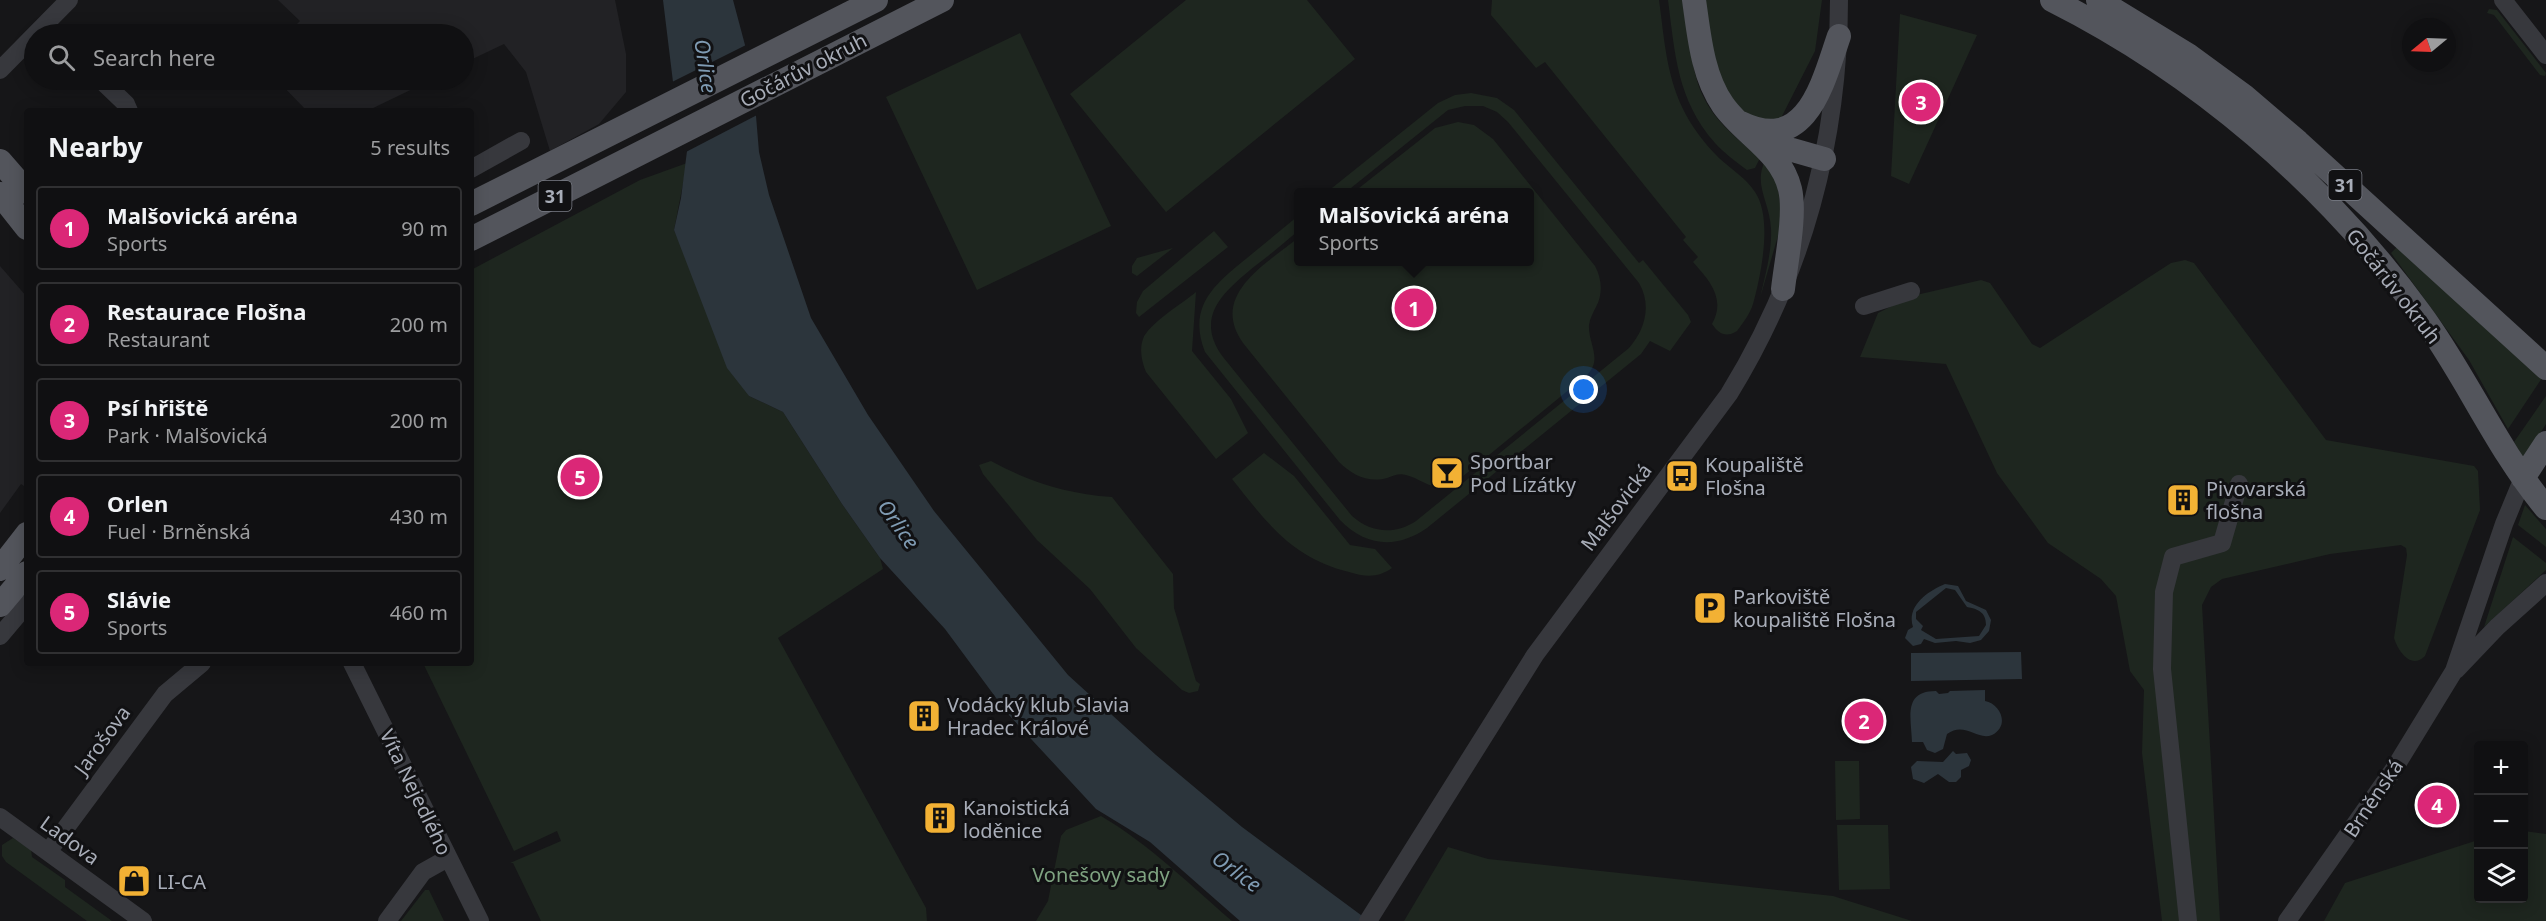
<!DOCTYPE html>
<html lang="en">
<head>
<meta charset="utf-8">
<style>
	:root { --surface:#101012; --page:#1e1e20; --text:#f1f3f6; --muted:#9c9d9f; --line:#303032; --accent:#db2777 }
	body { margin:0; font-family:"Noto Sans",sans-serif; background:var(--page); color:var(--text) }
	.controls { position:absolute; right:18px; bottom:18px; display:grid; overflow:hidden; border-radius:6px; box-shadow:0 3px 15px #0003 }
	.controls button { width:54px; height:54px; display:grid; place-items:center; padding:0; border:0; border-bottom:2px solid var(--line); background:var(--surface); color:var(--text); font:30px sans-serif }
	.compass { position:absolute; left:2402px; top:18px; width:54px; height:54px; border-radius:50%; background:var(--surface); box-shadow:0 3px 15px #0003; rotate:251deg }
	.you { position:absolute; left:1584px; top:390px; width:21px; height:21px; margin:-15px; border:4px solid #fff; border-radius:50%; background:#1a73e8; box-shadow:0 0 0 9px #1a73e833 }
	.badge { display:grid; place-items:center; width:39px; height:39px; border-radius:50%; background:var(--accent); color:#fff; font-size:20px; font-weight:700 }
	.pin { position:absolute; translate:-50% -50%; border:3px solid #fff; box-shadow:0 2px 6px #0006 }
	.popup { position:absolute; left:1294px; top:188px; width:240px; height:78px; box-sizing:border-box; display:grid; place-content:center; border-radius:6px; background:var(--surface); filter:drop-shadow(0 2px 4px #0005); font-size:20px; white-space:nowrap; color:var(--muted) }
	.popup b { font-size:22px; color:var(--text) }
	.popup::after { content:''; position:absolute; left:50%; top:100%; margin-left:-12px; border:12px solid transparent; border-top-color:var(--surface) }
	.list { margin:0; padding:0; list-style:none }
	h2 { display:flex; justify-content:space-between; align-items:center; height:78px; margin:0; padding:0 24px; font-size:26px }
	h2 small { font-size:20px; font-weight:400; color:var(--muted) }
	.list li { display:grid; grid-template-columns:39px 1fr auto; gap:18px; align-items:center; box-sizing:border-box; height:84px; margin:0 12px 12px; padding:0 12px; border:2px solid var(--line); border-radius:6px }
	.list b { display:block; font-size:22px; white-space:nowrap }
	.list p { margin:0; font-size:20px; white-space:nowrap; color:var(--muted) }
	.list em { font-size:20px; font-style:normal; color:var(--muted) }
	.icon { flex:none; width:33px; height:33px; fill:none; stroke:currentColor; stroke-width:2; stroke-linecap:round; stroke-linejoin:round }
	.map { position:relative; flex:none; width:2546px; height:921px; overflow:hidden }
	.search { position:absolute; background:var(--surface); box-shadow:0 3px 15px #0003; left:24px; top:24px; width:450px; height:66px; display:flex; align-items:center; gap:15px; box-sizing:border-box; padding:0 21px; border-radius:33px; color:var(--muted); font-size:22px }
	.panel { position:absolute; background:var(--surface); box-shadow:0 3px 15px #0003; left:24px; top:108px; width:450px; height:558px; border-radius:6px }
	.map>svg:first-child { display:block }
	.built { fill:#222225 }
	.green { fill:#1e261f }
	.water { fill:#2c353c; fill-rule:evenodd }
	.pier { fill:#161618 }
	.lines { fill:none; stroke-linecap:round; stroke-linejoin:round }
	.minor { stroke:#37383d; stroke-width:18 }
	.major { stroke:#53555c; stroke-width:24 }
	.labels { text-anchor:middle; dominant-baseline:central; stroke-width:6; stroke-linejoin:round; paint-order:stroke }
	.shield { fill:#111113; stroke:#7b7e86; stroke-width:1.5 }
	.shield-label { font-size:18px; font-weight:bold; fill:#a8adb8 }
	.street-label { font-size:20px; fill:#a8adb8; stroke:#111113 }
	.poi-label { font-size:20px; fill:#a8adb8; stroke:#111113; text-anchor:start }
	.park-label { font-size:20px; fill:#7fa381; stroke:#111113 }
	.water-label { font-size:21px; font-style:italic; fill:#7f9bb3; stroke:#111113 }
</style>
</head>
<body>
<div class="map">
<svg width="2546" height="921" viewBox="0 0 2546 921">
	<rect width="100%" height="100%" fill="#161618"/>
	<!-- built -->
	<path class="built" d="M278,0H615L626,54V92L599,124L550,151L526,72L504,44L464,63V34H287L300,21Z
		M277,80H431L367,111H307Z
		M0,266L27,297V482L24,486L21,484L0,513Z"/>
	<!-- green -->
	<path class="green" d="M1186,0H1307L1355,59L1166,212L1070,94Z
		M1492,0H1659C1664,36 1666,73 1682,107C1691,126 1704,143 1719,158C1731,169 1746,178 1755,192C1773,218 1761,275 1753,304C1750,314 1743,323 1737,331C1726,338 1719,334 1712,324C1726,299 1710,281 1693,262L1698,257L1683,240L1686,237L1545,62L1536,68L1491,15Z
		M1668,0H1682C1688,28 1691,72 1703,96C1715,122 1739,140 1760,158L1755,168L1747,170C1736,162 1724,153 1715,143C1677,100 1675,54 1668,0Z
		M1704,0H1822L1815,51L1777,126C1771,125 1764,125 1758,123C1716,106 1711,39 1704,0Z
		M2489,9L2497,10L2546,73L2545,76L2540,75L2494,15L2487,13Z
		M1900,14L1977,35L1909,184L1891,176Z
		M1020,33L1111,226L977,290L886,97Z
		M1471,93L1497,98L1514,110L1639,263L1643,260L1688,315L1691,322L1670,351L1650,341L1641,354L1427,528C1397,549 1366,547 1340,520L1205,352C1187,306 1215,284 1247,258C1264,244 1281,230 1298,216V231C1284,243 1270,255 1255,266C1225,291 1193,316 1223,357L1352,516C1371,533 1395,535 1416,521L1629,348C1645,330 1652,305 1639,283L1508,122L1497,112L1483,106H1465L1448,110L1346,192H1327L1438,103L1455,95Z
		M1458,122L1474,125L1493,139L1595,266C1602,279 1603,294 1596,307C1593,313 1590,318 1589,325C1588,344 1603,359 1587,375L1451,486C1433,492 1422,479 1406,475C1399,473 1393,476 1387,478C1368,483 1352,475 1339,462L1243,343C1209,295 1266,264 1298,238V262H1530V192H1354L1435,128Z
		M1765,161L1777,176L1782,222L1760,298C1765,276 1772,252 1771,229C1770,202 1753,185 1765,161Z
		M687,163L674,230L749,396L783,412L842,504L880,558L883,569L778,638L926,908L927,921H541L513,863H510L561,841L557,831L514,851L423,663H471V270L640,180Z
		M1214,231L1228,247L1139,317L1136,313L1137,302L1143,291Z
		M2398,246L2542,378L2508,429L2469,360L2391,253Z
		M1173,248L1137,276L1132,273V266L1137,258Z
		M2185,260L2194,263L2326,440L2474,466L2478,471L2480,510L2425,656C2411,670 2398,651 2394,638L2407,555L2406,548L2401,545L2330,554L2222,579L2211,587L2202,605L2220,921H2162L2142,753L2144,690L2130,671L2116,596L2101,579L2048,543L1997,473L1946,364L1860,357L1878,313L1912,296L1981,280L1990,283L2032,344L2040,348L2171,263Z
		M1196,292L1192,351L1231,399L1248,433L1216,459L1146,372C1142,362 1139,350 1143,339C1148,324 1183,303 1196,292Z
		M2546,396V424L2524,459L2514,442Z
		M1264,453L1294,476L1350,545L1375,549L1392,568C1378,578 1365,577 1349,572C1292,558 1267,523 1232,479Z
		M991,461C1029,482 1068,494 1112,497L1173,574L1174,608L1196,681L1200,684L1198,691L1189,693L1182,690L1136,648L1090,589L1037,540L983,474L979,465Z
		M2525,505L2546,529V547L2518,525Z
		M2513,537L2546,563V570L2484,627Z
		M1835,761H1859L1860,819L1836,820Z
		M1101,816C1149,844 1190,885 1232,921H1036L1048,901L1061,836L1066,830Z
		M1837,825H1888L1890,889L1839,890Z
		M2524,831L2546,834V921H2324L2345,883L2478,840V898H2524Z
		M13,838L31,849L32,857L65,880V887L112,921H87L6,862L2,856V845Z
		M1448,847L1488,859L1833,896L1912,921H1404Z
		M425,890H429L444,921H401Z"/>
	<!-- water -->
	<path class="water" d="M663,0H733L745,45L756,116L759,152L769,195L811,318L868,415L934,511L1068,675L1156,755L1242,827L1369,921H1240L1150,842L1096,809L1008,714L945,629L880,558L842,504L783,412L749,396L727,368L674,230L681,198L687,151L673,82Z
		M1945,584L1958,586L1966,601L1986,610L1991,620L1989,631L1981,640L1970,643L1956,641L1935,643L1924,639L1921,644L1913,646L1905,638L1908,630L1913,627C1906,606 1928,591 1945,584ZM1946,588L1955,590L1967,607C1978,609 1986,612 1986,625L1979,636L1936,639L1921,630L1923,626L1916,619V612Z
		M2021,652L2022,679L1911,681V653Z
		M1985,690V701C2001,704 2010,726 1992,735C1977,741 1965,721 1947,734L1943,749L1935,753L1927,750L1923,742H1912C1911,717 1903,691 1936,691L1939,694L1948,693L1950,691Z
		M1953,751L1956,754L1967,753L1971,760L1969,766L1961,770V777L1956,782H1949L1938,774L1924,783L1913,779L1911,767L1917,761L1943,762Z"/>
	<!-- pier -->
	<path class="pier" d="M748,44L759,114L684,153L670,83Z"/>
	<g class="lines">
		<!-- minor -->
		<path class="minor" d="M2503,0L2546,55
			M0,70L69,0
			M101,80L126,104L129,111
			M471,169L521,141
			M1864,306L1911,291
			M0,636L27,604
			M352,663L480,921
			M2456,670L2497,627L2546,583
			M0,817L143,921
			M48,852L165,694L202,663
			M387,921L423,872L448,858
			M1368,921L1535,655L1729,394C1803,274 1839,140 1839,0
			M2188,921L2162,669L2164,592L2173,557L2222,543L2239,484
			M2287,921L2394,769L2454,671L2504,524L2523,478"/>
		<!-- major -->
		<path class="major" d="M1694,0C1699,34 1702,75 1723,105C1744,135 1781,151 1790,189C1796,214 1786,262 1783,289
			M2052,0C2197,73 2325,183 2420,313C2466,375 2496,448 2546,508
			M2098,0L2188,55L2244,96L2298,142L2546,368
			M1741,123C1807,155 1823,82 1839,36
			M1761,136L1789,149L1824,159
			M0,161L27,192
			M0,194L27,228
			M471,204L876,0
			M471,239L942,0
			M2523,478L2546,443
			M0,569L27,534
			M0,605L27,573"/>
	</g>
	<!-- icons -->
	<defs>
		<symbol id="bar-square" viewBox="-11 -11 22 22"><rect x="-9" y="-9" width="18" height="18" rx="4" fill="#f2b134" stroke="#111113"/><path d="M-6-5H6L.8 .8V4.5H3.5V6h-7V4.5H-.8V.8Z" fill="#111"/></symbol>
		<symbol id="bus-square" viewBox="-11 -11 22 22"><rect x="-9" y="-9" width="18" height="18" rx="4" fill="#f2b134" stroke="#111113"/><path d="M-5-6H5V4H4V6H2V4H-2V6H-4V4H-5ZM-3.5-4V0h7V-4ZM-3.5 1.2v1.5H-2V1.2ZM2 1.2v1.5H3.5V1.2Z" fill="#111"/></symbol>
		<symbol id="building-square" viewBox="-11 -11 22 22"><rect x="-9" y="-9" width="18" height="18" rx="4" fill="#f2b134" stroke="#111113"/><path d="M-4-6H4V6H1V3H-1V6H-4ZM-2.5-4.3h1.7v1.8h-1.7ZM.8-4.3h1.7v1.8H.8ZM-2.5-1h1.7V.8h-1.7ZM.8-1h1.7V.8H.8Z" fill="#111"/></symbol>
		<symbol id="parking-square" viewBox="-11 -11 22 22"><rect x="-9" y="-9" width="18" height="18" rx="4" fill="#f2b134" stroke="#111113"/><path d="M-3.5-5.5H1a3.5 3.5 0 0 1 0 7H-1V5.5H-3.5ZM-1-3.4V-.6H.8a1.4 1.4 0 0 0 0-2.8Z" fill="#111"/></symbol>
		<symbol id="shop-square" viewBox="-11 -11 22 22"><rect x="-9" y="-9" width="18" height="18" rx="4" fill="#f2b134" stroke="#111113"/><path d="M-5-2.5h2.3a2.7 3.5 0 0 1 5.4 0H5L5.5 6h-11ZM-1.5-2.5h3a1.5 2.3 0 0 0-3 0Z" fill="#111"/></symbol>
	</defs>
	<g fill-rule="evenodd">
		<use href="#bar-square" x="1428" y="454" width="38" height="38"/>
		<use href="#bus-square" x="1663" y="457" width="38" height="38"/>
		<use href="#building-square" x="2164" y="481" width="38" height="38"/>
		<use href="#parking-square" x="1691" y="589" width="38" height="38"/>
		<use href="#building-square" x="905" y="697" width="38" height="38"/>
		<use href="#building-square" x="921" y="799" width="38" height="38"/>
		<use href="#shop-square" x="115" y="862" width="38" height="38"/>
	</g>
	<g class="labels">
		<!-- shield labels -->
		<g class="shield">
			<rect x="2328.5" y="170" width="33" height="30" rx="4.5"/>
			<rect x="538.5" y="181" width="33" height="30" rx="4.5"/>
		</g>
		<g class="shield-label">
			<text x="2345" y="185">31</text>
			<text x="555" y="196">31</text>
		</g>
		<!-- street labels -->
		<g class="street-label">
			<text transform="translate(803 70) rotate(-27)">Gočárův okruh</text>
			<text transform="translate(2394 286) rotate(52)">Gočárův okruh</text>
			<text transform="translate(1616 507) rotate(-53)">Malšovická</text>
			<text transform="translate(102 740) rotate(-54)">Jarošova</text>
			<text transform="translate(416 792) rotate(64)">Víta Nejedlého</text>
			<text transform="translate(2373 798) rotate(-56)">Brněnská</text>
			<text transform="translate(70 840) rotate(36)">Ladova</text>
		</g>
		<!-- poi labels -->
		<g class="poi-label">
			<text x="1470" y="461">Sportbar<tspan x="1470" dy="23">Pod Lízátky</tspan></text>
			<text x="1705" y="464">Koupaliště<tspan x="1705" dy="23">Flošna</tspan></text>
			<text x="2206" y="488">Pivovarská<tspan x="2206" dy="23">flošna</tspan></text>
			<text x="1733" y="596">Parkoviště<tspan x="1733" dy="23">koupaliště Flošna</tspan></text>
			<text x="947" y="704">Vodácký klub Slavia<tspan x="947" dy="23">Hradec Králové</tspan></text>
			<text x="963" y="807">Kanoistická<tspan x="963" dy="23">loděnice</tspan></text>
			<text x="157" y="881">LI-CA</text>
		</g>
		<!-- park labels -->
		<g class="park-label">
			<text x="1101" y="874">Vonešovy sady</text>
		</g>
		<!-- water labels -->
		<g class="water-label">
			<text transform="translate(706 66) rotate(82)">Orlice</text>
			<text transform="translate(899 524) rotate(55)">Orlice</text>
			<text transform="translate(1237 871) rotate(36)">Orlice</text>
		</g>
	</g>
</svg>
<div class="controls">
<button>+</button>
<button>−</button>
<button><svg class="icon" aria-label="layers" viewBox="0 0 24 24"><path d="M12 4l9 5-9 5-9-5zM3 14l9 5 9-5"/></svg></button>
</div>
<svg class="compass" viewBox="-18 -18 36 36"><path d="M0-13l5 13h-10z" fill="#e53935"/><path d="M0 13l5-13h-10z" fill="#9c9d9f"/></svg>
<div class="you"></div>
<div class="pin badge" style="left:1414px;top:308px">1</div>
<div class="popup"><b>Malšovická aréna</b>Sports</div>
<div class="pin badge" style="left:1864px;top:721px">2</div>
<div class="pin badge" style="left:1921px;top:102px">3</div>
<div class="pin badge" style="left:2437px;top:805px">4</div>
<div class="pin badge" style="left:580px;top:477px">5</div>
<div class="search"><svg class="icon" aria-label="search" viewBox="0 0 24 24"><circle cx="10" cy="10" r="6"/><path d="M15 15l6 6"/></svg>Search here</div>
<section class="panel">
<h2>Nearby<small>5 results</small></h2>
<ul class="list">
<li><span class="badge">1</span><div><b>Malšovická aréna</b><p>Sports</p></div><em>90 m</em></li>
<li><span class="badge">2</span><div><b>Restaurace Flošna</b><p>Restaurant</p></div><em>200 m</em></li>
<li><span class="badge">3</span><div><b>Psí hřiště</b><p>Park · Malšovická</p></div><em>200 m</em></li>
<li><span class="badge">4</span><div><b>Orlen</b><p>Fuel · Brněnská</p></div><em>430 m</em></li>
<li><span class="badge">5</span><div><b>Slávie</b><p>Sports</p></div><em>460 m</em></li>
</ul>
</section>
</div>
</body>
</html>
